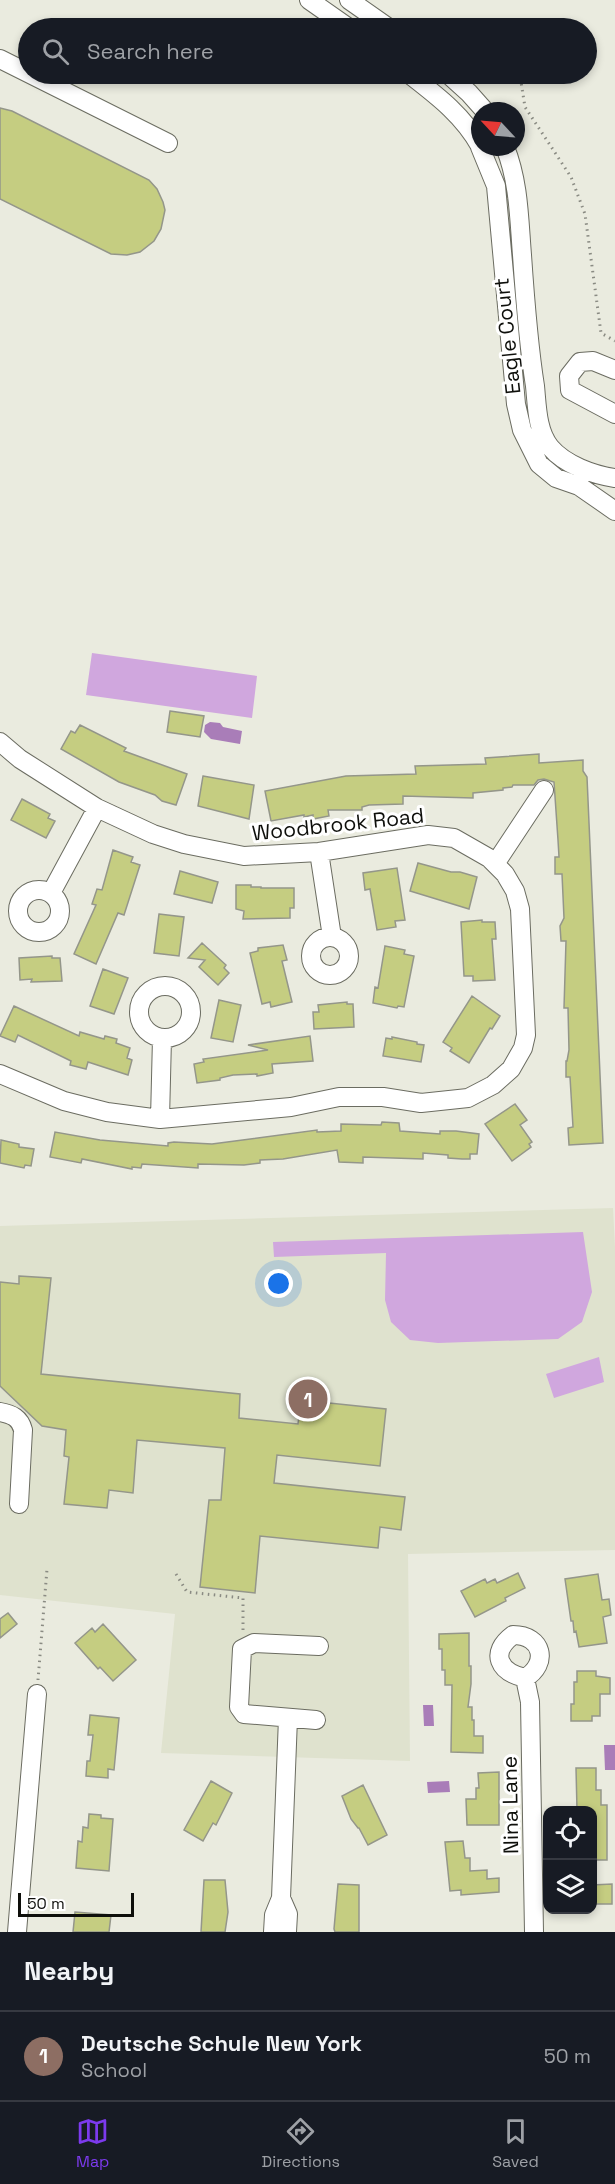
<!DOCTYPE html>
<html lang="en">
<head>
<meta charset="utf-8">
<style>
	:root { --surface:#171b24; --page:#242831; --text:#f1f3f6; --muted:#9ea1a6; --line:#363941; --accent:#7c3aed }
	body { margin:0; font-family:"Space Grotesk",sans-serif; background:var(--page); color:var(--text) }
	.controls { position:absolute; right:18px; bottom:18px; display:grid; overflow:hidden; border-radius:12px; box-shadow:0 3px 9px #0003 }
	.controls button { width:54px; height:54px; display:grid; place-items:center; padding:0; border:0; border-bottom:2px solid var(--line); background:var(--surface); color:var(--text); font:30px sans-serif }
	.compass { position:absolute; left:471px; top:102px; width:54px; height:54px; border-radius:50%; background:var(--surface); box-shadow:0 3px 9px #0003; rotate:296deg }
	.scale { position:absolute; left:18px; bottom:15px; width:116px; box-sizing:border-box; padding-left:6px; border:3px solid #0e0f0b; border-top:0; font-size:16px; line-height:21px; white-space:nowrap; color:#0e0f0b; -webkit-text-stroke:4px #fff; paint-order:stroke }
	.you { position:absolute; left:279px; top:1284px; width:21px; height:21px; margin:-15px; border:4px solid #fff; border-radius:50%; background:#1a73e8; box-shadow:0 0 0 9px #1a73e833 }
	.badge { display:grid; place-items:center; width:39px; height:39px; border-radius:50%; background:var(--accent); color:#fff; font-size:20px; font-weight:700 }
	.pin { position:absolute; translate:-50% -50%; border:3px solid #fff; box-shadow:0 2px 6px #0006 }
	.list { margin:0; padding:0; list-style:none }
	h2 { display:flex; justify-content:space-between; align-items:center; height:78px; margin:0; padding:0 24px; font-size:26px }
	h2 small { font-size:20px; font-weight:400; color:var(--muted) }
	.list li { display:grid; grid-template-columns:39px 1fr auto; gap:18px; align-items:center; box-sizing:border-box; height:90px; padding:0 24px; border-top:2px solid var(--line) }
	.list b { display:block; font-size:22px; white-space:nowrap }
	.list p { margin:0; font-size:20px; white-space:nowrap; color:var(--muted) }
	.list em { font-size:20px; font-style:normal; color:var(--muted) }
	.icon { flex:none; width:33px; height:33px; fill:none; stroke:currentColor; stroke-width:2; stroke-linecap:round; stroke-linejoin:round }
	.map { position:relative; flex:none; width:615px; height:1932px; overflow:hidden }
	.search { position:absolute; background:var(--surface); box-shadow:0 3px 9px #0003; left:18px; right:18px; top:18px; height:66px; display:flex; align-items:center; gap:15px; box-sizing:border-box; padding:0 21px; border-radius:33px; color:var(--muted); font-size:22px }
	.sheet { height:168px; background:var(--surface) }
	nav { display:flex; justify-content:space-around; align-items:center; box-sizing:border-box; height:84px; border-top:2px solid var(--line); background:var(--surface); font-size:16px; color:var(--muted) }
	nav a { display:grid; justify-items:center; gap:3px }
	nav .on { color:var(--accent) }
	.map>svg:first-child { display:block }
	.built { fill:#dfe2ce }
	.green { fill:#d0a7de }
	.water { fill:#a97db8 }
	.building { fill:#c5cd81; stroke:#94968a; stroke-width:1.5 }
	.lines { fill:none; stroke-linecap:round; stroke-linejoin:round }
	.minor-casing { stroke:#6b6c61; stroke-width:20 }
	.path { stroke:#8a8b83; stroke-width:3; stroke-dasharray:1.5 4.5; stroke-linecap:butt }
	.minor { stroke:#fff; stroke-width:18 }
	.labels { text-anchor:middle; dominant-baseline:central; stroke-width:6; stroke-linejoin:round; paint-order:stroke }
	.street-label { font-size:21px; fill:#0e0f0b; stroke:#fff }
</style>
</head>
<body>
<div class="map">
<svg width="615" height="1932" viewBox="0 0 615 1932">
	<rect width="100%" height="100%" fill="#eaebdf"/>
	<!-- built -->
	<path class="built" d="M613,1208L615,1247V1550L408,1554L410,1761L161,1753L175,1614L0,1595V1226Z"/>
	<!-- green -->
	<path class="green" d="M92,653L257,676L252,718L86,695Z
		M583,1232L592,1292L582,1322L558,1339L438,1343L410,1340L391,1322L385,1300L386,1253L274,1257L273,1242Z
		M599,1357L604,1382L554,1398L546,1374Z"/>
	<!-- water -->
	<path class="water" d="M210,722L220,723L223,727L242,731L240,744L211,739L204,732L205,725Z
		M423,1705H433L434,1726H424Z
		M604,1745H615V1770H605Z
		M449,1781L450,1792L428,1793L427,1782Z"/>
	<!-- building -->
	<path class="building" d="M0,108L12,111L149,180L157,189L163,202L165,210L161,229L154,241L140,252L127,255L111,254L0,199Z
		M170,711L204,716L200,737L167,732Z
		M80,725L126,748L124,751L187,774L176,805L162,801L155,795L119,782L61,749L71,731L75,733Z
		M539,754V763L583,760V771L587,777L603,1143L569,1145L568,1128L573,1127L570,1077H566V1061H567L569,1050L568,1008H564L566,941H561L560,926L564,918L562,874H555V857H559L558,840L554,782L544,779L538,780L534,785H513L512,787L503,788V790L473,793V798L403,796V804L369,805L362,807V810H328L329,816L313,819V815L304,817V815L271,821L265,791L346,776L416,774L415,766L486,764L485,758Z
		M203,776L254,785L249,819L198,806Z
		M22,799L50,814L48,818L55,821L46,838L11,820Z
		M113,850L133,857L131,862L140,865L124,915L118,913L96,964L74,954L96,905L92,904L97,889L102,890Z
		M418,863L451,872H460L477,877L469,909L410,891Z
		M397,868L405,920L395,921L396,927L377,930L370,889L365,890L363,873Z
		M180,871L218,882L212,903L174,894Z
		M236,885H251V887H261V888H294V908H290V918L243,919L244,911L236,909Z
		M159,914L184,917L179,956L154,953Z
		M482,920V922H495L496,939H492L495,980L473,981V976H464L461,922Z
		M202,943L226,965L224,968L229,973L218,985L199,967L205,960L188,958Z
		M283,945L287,960L282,961L292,1002L271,1007L270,1002L262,1004L250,953L258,951V948Z
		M385,946L405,950L404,954L414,956L404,1007L398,1006L397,1008L373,1003L375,987L378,988Z
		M52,956V958H60L62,981L31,982L32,979L20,980L19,958Z
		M103,969L128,978L114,1014L90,1006Z
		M472,996L500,1016L492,1029L490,1028L469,1063L450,1051L452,1048L443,1042Z
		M219,1000L241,1005L233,1042L211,1038Z
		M347,1002V1004H353L354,1027L314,1029L313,1012H319L318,1005Z
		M14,1006L79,1036L80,1032L104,1039L105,1036L117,1039L116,1043L130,1048L127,1058L132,1060L128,1075L88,1062L86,1069L70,1065L71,1061L18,1035L15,1042L0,1036Z
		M310,1036L313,1061L272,1064L273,1073L257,1076V1074L233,1075L220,1078V1080L197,1083L194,1064L204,1062L203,1059L268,1050L248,1045Z
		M392,1037L417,1042V1044L424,1045L421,1062L383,1056L386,1038L392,1039Z
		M515,1104L527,1120L520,1125L532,1142L529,1144L531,1147L512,1161L485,1124Z
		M382,1122L399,1123L400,1131L440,1134V1131H456L479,1134L477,1154H470V1159H462L448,1158V1155L423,1153V1159L363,1157V1163L339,1162L337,1150L283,1159L260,1160V1163L244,1165L198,1164V1168L142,1164L141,1168L132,1167V1169L82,1159L81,1163L50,1157L55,1132L100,1140L168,1146V1143L174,1142L212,1144L317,1130V1132L341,1131V1124L381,1125Z
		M1,1140L19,1144V1147L34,1149L31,1166L25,1165L24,1168L0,1163Z
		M19,1276L51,1278L41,1374L240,1394L239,1418L298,1424L301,1400L386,1409L380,1466L277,1455L274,1483L405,1497L401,1530L380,1527L378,1548L260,1536L255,1593L200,1587L209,1500H221L225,1448L137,1440L133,1493L109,1490L107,1508L64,1504L69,1457L64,1456L66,1430L42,1426L0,1386V1282L19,1284Z
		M518,1573L525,1588L505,1598L506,1601L475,1617L461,1591L485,1579L487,1583L495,1579L497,1583Z
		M598,1574L602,1600L609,1599L611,1615L603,1617L607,1643L579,1647L576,1631L574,1632L573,1621H571L565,1579Z
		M8,1613L17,1624L0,1638V1619Z
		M103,1624L136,1660L113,1681L100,1667L98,1669L75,1643L92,1628L95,1632Z
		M469,1633V1666H471V1684L468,1707H472V1720H474V1736H483V1753L451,1752L452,1685H445V1670H442V1649H439V1634Z
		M577,1671H596V1676L610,1678V1694H600V1716H592V1721H571V1704H574V1682H577Z
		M90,1715L119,1718L114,1770L108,1769V1778L86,1776L87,1761H90L93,1735H88Z
		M576,1768H596V1790H601V1805H607V1860H592V1810H577Z
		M499,1772V1825H467L466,1799H476V1788H479L478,1773Z
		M211,1781L232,1793L216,1825L213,1823L203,1841L184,1830Z
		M363,1785L387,1835L368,1845L359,1828H358L351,1819L342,1796Z
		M89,1814L101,1815V1818L113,1819L109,1871L76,1868L78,1841L82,1842L83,1827L88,1828Z
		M463,1841L465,1858H470V1871L487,1870V1879L499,1878V1892L461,1895V1890L450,1891L445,1842Z
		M204,1880H225L228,1912L225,1932H201Z
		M338,1884L359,1885V1932H335L334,1929Z
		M612,1884V1904H592V1885Z
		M75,1912L111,1915L109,1932H73Z"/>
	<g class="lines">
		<defs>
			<path id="minor" d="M309,0L349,28
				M349,0L389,28
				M0,59L168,143
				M409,74C436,95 463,115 480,146
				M448,74L469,93L485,111
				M480,147L496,186L516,404L522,430L539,464L556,478L579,486L615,511
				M505,147C519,182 519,218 522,255C525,299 528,342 535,386C537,406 537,431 550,447C565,465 594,475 615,478
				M615,370L593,361L580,362L569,376L570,390L615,414
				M0,742L20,759L97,808L153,834L184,844L244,856L319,852L428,835L454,838L489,858L505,874L515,891L520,909L526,1035L523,1048L511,1069L493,1085L468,1098L421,1103L383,1097H339L291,1107L160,1119L107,1112L64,1101L0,1074
				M319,852L332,937
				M495,864L544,790
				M18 911a21 21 0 1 1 42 0a21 21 0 1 1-42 0Z
				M51,893L97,808
				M311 956a19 19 0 1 1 38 0a19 19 0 1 1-38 0Z
				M139 1012a26 26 0 1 1 52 0a26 26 0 1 1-52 0Z
				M160,1119L162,1038
				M0,1412C12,1414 20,1418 23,1430L19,1504
				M513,1635C543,1635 549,1664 525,1678C499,1672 489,1653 513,1635Z
				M525,1678L530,1702L534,1932
				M316,1720L244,1714L239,1707L242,1649L254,1643L319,1646
				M281,1898L288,1914L287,1932
				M17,1932L37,1694
				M273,1932L274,1915L281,1898L288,1718"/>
		</defs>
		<!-- minor casing -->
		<use href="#minor" class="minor-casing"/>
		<!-- path -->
		<path class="path" d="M404,21L428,28
			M515,74L521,82L525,107L571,177L585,214L601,333L615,341
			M176,1574L187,1592L243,1598V1632
			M38,1680L47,1569"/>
		<!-- minor -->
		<use href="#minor" class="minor"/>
	</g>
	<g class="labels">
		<!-- street labels -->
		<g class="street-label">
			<text transform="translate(507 336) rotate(-96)">Eagle Court</text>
			<text transform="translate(338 824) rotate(-6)">Woodbrook Road</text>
			<text transform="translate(510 1805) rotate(-91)">Nina Lane</text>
		</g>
	</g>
</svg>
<div class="controls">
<button><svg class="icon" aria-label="locate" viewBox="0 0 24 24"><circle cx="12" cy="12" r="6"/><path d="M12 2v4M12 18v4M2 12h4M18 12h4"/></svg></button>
<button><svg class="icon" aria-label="layers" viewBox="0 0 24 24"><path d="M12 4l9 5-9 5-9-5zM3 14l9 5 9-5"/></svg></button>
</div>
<svg class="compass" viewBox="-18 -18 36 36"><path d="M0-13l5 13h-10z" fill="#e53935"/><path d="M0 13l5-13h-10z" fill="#9ea1a6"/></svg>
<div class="scale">50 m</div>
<div class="you"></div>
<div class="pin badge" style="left:308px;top:1399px;background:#8d6e63">1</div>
<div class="search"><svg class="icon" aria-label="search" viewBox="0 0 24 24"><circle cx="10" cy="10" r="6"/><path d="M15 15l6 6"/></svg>Search here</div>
</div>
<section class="sheet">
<h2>Nearby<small></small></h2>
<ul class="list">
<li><span class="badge" style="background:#8d6e63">1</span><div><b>Deutsche Schule New York</b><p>School</p></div><em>50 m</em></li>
</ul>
</section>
<nav>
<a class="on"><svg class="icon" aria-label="map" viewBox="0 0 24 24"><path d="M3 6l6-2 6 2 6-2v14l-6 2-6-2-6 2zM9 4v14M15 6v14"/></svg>Map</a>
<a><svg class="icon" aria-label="directions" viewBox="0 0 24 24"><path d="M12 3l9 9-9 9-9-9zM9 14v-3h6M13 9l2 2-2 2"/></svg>Directions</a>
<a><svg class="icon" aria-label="saved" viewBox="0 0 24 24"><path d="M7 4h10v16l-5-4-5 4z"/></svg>Saved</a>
</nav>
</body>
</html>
